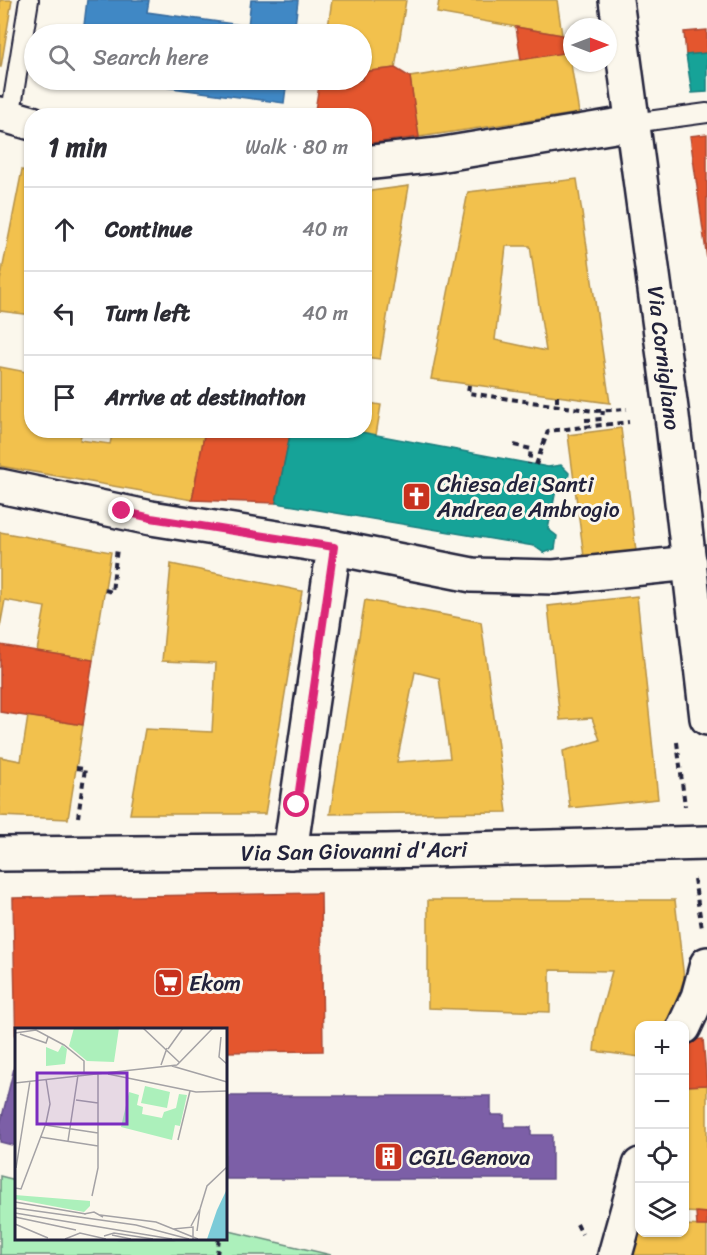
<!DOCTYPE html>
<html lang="en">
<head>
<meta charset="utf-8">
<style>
	:root { --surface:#fff; --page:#f7f7f7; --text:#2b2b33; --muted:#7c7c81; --line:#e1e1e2 }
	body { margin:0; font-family:Sriracha,sans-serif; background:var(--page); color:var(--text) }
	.controls { position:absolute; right:18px; bottom:18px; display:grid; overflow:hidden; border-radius:12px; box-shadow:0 2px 4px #0004 }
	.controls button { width:54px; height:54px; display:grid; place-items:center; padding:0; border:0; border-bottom:2px solid var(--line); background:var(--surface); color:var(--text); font:30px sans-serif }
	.compass { position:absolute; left:563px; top:18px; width:54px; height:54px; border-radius:50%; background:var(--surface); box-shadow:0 2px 4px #0004; rotate:90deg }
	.stop { position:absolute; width:18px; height:18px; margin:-14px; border:4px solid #db2777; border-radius:50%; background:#fff }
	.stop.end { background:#db2777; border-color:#fff; box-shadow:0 2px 6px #0008 }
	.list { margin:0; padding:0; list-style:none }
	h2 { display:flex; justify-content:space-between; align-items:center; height:78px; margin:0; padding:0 24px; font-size:26px }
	h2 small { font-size:20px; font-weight:400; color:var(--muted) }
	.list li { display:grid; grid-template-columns:39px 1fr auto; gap:18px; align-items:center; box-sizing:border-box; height:84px; padding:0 24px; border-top:2px solid var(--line) }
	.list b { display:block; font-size:22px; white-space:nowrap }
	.list em { font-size:20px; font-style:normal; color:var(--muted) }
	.icon { flex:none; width:33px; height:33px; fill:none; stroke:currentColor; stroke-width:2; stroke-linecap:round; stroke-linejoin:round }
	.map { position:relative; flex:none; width:707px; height:1255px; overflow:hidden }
	.search { position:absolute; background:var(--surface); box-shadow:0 2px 4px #0004; left:24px; top:24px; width:348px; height:66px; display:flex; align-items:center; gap:15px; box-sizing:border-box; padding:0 21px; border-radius:33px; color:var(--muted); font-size:22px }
	.panel { position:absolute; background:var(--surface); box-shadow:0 2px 4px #0004; left:24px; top:108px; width:348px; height:330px; border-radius:24px }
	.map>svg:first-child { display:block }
	.green { fill:#acf0bb; stroke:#67897b; stroke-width:1.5 }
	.homes { fill:#f2c14e; stroke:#b49148; stroke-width:1.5; fill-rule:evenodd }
	.shops { fill:#e4572e; stroke:#aa4732; stroke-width:1.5 }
	.offices { fill:#7b5ea7; stroke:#604c87; stroke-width:1.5 }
	.schools { fill:#3f88c5; stroke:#36699c; stroke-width:1.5 }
	.public { fill:#17a398; stroke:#1a7c7c; stroke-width:1.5 }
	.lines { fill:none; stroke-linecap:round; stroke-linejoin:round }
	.lane-casing { stroke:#22223b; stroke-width:22 }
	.street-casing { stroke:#22223b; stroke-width:38 }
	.secondary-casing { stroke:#22223b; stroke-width:38 }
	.path { stroke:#22223b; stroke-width:4; stroke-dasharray:6 4.5; stroke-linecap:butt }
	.lane { stroke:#fbf7ec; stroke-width:18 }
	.street { stroke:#fbf7ec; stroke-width:33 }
	.secondary { stroke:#fbf7ec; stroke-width:33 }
	.route { stroke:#db2777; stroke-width:8 }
	.labels { text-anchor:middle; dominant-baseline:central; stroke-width:6; stroke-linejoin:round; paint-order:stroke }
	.street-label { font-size:22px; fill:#22223b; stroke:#fbf7ec }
	.poi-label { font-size:22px; fill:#22223b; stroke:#fbf7ec; text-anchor:start }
	.inset-road { fill:none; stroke:#a4a2a5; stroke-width:1.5 }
	.view { fill:#7b2cbf; fill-opacity:0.15; stroke:#7b2cbf; stroke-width:3 }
	.inset-edge { fill:none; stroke:#22223b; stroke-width:3 }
</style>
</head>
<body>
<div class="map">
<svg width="707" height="1255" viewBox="0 0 707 1255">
	<rect width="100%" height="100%" fill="#fbf7ec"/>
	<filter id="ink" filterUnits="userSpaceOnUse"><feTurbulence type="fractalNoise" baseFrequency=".0167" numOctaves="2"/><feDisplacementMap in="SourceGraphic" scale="12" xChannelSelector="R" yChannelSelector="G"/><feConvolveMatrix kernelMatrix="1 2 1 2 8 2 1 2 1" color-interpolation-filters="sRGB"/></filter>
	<g filter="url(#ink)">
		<!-- green -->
		<path class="green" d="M0,1176L16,1180V1238H225V1230L331,1255H0Z"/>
		<!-- homes -->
		<path class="homes" d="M0,0H12L1,67H0Z
			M332,0H406L395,68L362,72V34H327Z
			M439,0H557L562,35L437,13Z
			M569,52L579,113L419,137L410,77Z
			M22,170L32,172V315L0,311V281Z
			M577,179L610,403L431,379L468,192ZM506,246H530L546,351L495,340Z
			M409,186L380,359L364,357V192Z
			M0,367L32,373V430H82L80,440L110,444L113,430H205L192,500L0,466Z
			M364,402L381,405L376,435L350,430H364Z
			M621,428L636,551L584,557L568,435Z
			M0,532L111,552L93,660L37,651L45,607L5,600L0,627Z
			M171,564L302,591L265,814H130L145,729L212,732L216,663L162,661Z
			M637,596L658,799L570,808L563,751L600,740L592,718L560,720L548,606Z
			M365,600L481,622L507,812L330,814ZM415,672L439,678L450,758L397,762Z
			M28,716L83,725L68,819L0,816V757L21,761Z
			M428,900H675L684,979L668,1026H640V1057L594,1051L596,1030L612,971L550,970V1012L428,1008Z
			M707,1085V1213L684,1212V1086Z
			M640,1224V1232H684V1225L707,1226V1255H629Z"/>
		<!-- shops -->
		<path class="shops" d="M516,27L562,35L568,43L569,52L521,60Z
			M707,30V53L686,55L684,32Z
			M395,68L410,77L419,137L364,144V116H314L320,80H362V72Z
			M707,134V259L690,136Z
			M205,430H291L276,503L192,500Z
			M0,645L93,660L83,725L0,712Z
			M321,893L323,1051L225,1052V1030H16V1056L13,898Z
			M703,1039L707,1085L684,1086V1066L692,1040Z
			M696,1212L707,1213V1226H697Z"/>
		<!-- offices -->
		<path class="offices" d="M15,1064L16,1065V1146L0,1142V1125Z
			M225,1096H491V1115H504V1127H531V1135H552V1179H225Z"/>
		<!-- schools -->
		<path class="schools" d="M87,0H149L147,12L248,26L251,0H298L294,34H83Z
			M112,80H287L284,103Z"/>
		<!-- public -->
		<path class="public" d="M707,53V92L692,93L686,55Z
			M291,430H350L548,467L561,465L569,473L567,486L556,490L548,529L557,536L555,549L544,553L534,546L276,503Z"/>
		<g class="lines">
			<defs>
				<path id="lane" d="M10,118L29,0
					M633,123L707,113"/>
				<path id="street" d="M0,114L32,123
					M364,163L438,155L633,123
					M0,486L151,518L321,545L472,575L554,577L690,563
					M290,852L334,547
					M684,1027L698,997L707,964
					M615,1255L640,1165"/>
				<path id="secondary" d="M616,0L672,416L707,718
					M0,854L386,851L707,843"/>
			</defs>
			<!-- lane casing -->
			<use href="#lane" class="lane-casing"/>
			<!-- street casing -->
			<use href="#street" class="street-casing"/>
			<!-- secondary casing -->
			<use href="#secondary" class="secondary-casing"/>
			<!-- path -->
			<path class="path" d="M469,385L468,393L594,411L627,409
				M557,396V406
				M585,420L602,419L603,411
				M514,445L531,449L529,464
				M536,465L548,431L629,422
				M105,590L112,592L117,548
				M677,742L685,806
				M76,768L85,769L78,817
				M694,879L702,928
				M577,1224L582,1234
				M217,1255L219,1238"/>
			<!-- lane -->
			<use href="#lane" class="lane"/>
			<!-- street -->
			<use href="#street" class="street"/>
			<!-- secondary -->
			<use href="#secondary" class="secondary"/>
		</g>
	</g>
	<g class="lines" filter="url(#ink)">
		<!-- route -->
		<path class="route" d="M122,511L151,518L334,547L297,805"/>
	</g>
	<!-- icons -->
	<defs>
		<symbol id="church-square" viewBox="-11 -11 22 22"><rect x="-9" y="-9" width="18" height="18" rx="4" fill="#c8321e" stroke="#fbf7ec"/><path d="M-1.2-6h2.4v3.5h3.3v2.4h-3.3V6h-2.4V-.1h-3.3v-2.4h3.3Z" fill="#fff"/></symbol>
		<symbol id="supermarket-square" viewBox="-11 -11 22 22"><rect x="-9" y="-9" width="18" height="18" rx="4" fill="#c8321e" stroke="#fbf7ec"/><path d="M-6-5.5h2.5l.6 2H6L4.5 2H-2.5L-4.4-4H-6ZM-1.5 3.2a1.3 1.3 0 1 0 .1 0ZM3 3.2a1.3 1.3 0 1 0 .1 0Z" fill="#fff"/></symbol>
		<symbol id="building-square" viewBox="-11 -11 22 22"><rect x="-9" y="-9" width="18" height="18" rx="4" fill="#c8321e" stroke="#fbf7ec"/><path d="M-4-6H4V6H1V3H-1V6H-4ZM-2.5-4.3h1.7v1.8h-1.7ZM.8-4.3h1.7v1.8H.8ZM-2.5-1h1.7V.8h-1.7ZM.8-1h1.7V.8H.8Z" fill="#fff"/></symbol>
	</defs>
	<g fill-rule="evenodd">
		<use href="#church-square" x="400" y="480" width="33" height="33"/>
		<use href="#supermarket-square" x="152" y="966" width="33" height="33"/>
		<use href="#building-square" x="372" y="1140" width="33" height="33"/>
	</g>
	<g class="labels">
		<!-- street labels -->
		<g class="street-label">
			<text transform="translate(664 358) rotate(83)">Via Cornigliano</text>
			<text transform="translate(354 851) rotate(-1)">Via San Giovanni d'Acri</text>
		</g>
		<!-- poi labels -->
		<g class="poi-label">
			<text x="437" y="484">Chiesa dei Santi<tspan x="437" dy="25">Andrea e Ambrogio</tspan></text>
			<text x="189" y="983">Ekom</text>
			<text x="409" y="1157">CGIL Genova</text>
		</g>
	</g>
	<!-- overview -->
	<g transform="translate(15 1028)">
		<rect width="212" height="212" fill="#fbf7ec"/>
		<path d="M59,0H104L99,34L72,33L54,18ZM47,17L52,21L50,36L31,38V19L43,24ZM130,58L155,64L152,80L126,75ZM114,64L124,67L122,77L128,79L127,86L147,90L149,84L161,80L164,66L172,67L165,98L160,97L157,112L106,99ZM0,167L75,173V178L69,184L0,171Z" fill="#acf0bb"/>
		<path d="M211,163V211H192L202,182Z" fill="#7ccbd8"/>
		<path class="inset-road" d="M128,0L164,34M0,5L21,2L49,17L69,33V46M5,6L31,15L33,9M206,9L204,29L212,36M153,21L168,0M146,37L152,20M162,37L198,0M157,38L212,54M93,46L181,64L212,63M0,55L162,37M61,72L83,75M30,97L83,105M25,109L83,118M163,112L175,63M53,113L63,47M1,140L15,53M0,160L6,161L31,95L35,76L31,51M77,168L83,140V44M0,174L71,186M0,180L121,197L174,211M185,181L192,158L212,139M0,185L157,211M69,186L79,184L88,189M85,187L141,194L183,211M0,189L61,202M0,196L33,210M176,198L185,181L182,203M158,201L178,199V211M97,207L116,211M89,208L99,205L138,211M50,211L65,205L91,211"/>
		<path class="view" d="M22,45H112V96H22Z"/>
		<rect width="212" height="212" class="inset-edge"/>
	</g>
</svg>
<div class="controls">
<button>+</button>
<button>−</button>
<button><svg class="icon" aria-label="locate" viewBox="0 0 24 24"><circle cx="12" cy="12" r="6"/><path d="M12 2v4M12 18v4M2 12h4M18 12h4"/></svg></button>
<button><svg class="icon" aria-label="layers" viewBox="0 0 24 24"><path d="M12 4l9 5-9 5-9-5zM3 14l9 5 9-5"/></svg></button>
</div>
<svg class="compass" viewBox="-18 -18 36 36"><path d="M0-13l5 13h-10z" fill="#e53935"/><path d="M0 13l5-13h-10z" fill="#7c7c81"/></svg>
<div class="stop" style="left:297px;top:805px"></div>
<div class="stop end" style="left:122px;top:511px"></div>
<div class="search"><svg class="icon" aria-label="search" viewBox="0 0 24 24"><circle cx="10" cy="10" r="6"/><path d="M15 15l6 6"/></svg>Search here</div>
<section class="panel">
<h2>1 min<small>Walk · 80 m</small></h2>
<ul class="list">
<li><svg class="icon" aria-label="ahead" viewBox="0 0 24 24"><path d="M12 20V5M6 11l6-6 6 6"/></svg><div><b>Continue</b></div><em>40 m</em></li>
<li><svg class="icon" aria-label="left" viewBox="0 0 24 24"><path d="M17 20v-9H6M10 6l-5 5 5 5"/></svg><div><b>Turn left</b></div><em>40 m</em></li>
<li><svg class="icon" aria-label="arrive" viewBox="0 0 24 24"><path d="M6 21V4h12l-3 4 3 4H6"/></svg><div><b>Arrive at destination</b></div></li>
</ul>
</section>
</div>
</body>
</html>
